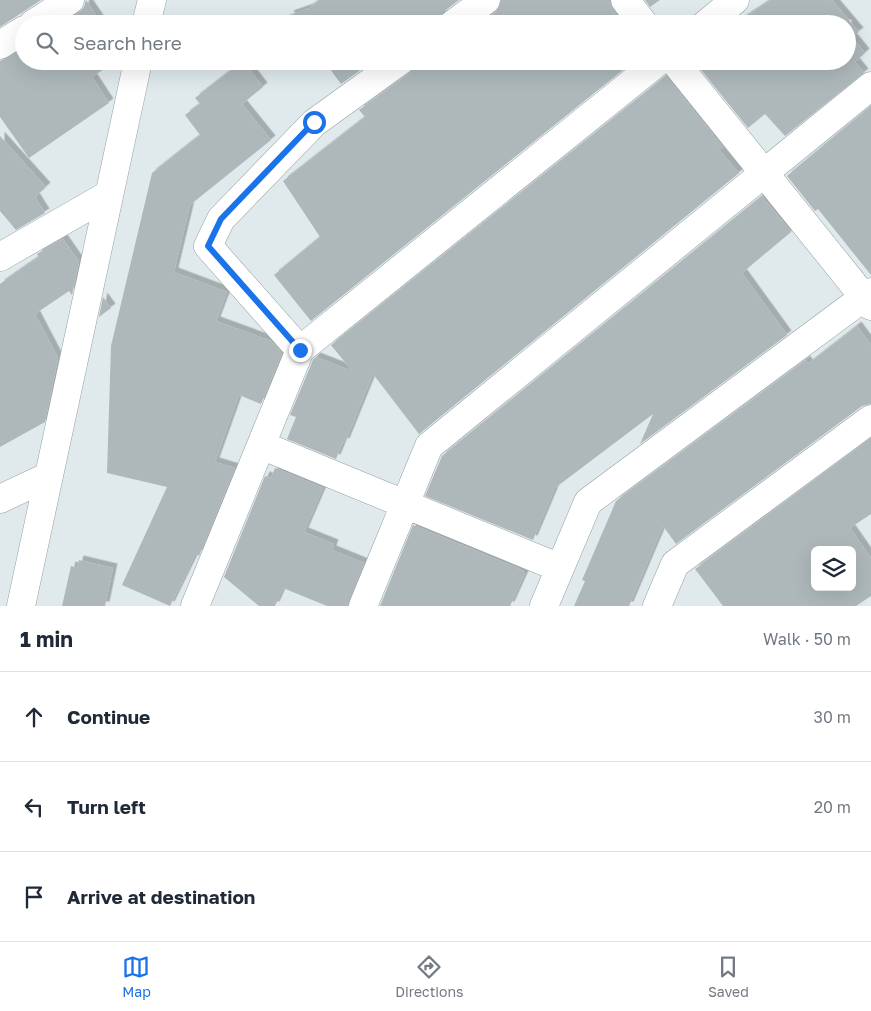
<!DOCTYPE html>
<html lang="en">
<head>
<meta charset="utf-8">
<style>
	:root { --surface:#fff; --page:#f6f6f7; --text:#1f2937; --muted:#747a83; --line:#e0e1e3; --accent:#1a73e8 }
	body { margin:0; font-family:"Golos Text",sans-serif; background:var(--page); color:var(--text) }
	.controls { position:absolute; right:15px; bottom:15px; display:grid; overflow:hidden; border-radius:8px; box-shadow:0 5px 20px #0002 }
	.controls button { width:45px; height:45px; display:grid; place-items:center; padding:0; border:0; border-bottom:1px solid var(--line); background:var(--surface); color:var(--text); font:25px sans-serif }
	.stop { position:absolute; width:15px; height:15px; margin:-11px; border:4px solid #1a73e8; border-radius:50%; background:#fff }
	.stop.end { background:#1a73e8; border-color:#fff; box-shadow:0 1px 5px #0008 }
	.list { margin:0; padding:0; list-style:none }
	h2 { display:flex; justify-content:space-between; align-items:center; height:65px; margin:0; padding:0 20px; font-size:21px }
	h2 small { font-size:16px; font-weight:400; color:var(--muted) }
	.list li { display:grid; grid-template-columns:32px 1fr auto; gap:15px; align-items:center; box-sizing:border-box; height:90px; padding:0 20px; border-top:1px solid var(--line) }
	.list b { display:block; font-size:19px; white-space:nowrap }
	.list em { font-size:16px; font-style:normal; color:var(--muted) }
	.icon { flex:none; width:28px; height:28px; fill:none; stroke:currentColor; stroke-width:2; stroke-linecap:round; stroke-linejoin:round }
	.map { position:relative; flex:none; width:871px; height:606px; overflow:hidden }
	.search { position:absolute; background:var(--surface); box-shadow:0 5px 20px #0002; left:15px; right:15px; top:15px; height:55px; display:flex; align-items:center; gap:12px; box-sizing:border-box; padding:0 18px; border-radius:28px; color:var(--muted); font-size:19px }
	.sheet { height:335px; background:var(--surface) }
	nav { display:flex; justify-content:space-around; align-items:center; box-sizing:border-box; height:70px; border-top:1px solid var(--line); background:var(--surface); font-size:14px; color:var(--muted) }
	nav a { display:grid; justify-items:center; gap:2px }
	nav .on { color:var(--accent) }
	.map>svg:first-child { display:block }
	.building { fill:#aeb8bb; fill-rule:evenodd; filter:url(#shadow) }
	.lines { fill:none; stroke-linecap:round; stroke-linejoin:round }
	.minor-casing { stroke:#959fa1; stroke-width:29 }
	.minor { stroke:#fff; stroke-width:28 }
	.route { stroke:#1a73e8; stroke-width:6 }
</style>
</head>
<body>
<div class="map">
<svg width="871" height="606" viewBox="0 0 871 606">
	<defs>
		<filter id="shadow"><feDropShadow dx="4.5" dy="-4.5" stdDeviation="0" flood-color="#0004"/></filter>
	</defs>
	<rect width="100%" height="100%" fill="#e0eaed"/>
	<!-- building -->
	<path class="building" d="M0,0H41L0,27Z
		M86,0L102,24H62L79,13L84,7Z
		M319,0H459L443,12L438,24H296L289,15L309,8Z
		M501,0H610L613,10L624,24H480L496,12Z
		M645,0H660L650,7Z
		M771,0H832L859,32L852,37L865,53L855,62L864,73L785,136L765,114L748,128L694,61H847V24H735Z
		M24,49V61H116L92,77L109,103L29,158L0,117V61Z
		M243,61L263,87L242,104L271,140L190,205L174,272L227,292L216,321L271,341L282,353L261,404L239,395L215,462L235,468L199,556L196,553L170,606L122,585L167,487L107,473L111,346L152,173L200,135L185,115L200,104L195,98Z
		M324,61H373L341,84Z
		M415,61H634L311,321L274,275L320,237L283,181L365,117L359,110L409,74Z
		M666,76L723,147L719,150L739,173L419,434L373,374L345,443L343,442L336,459L287,439L296,417L290,415L313,360L316,357L352,371L331,345Z
		M871,106V275L818,209L815,211L787,176Z
		M0,136L46,187L35,197L45,213L16,230L0,211Z
		M762,196L791,232L742,273L787,335L640,444L653,414L555,488L533,540L425,496L442,456Z
		M63,239L79,262L72,295L69,291L35,314L58,358L45,422L0,447V284L39,257L37,254Z
		M103,297L111,308L99,317Z
		M857,326L871,345V404L862,406L676,544L663,526L629,606H574L585,581L582,580L616,501L806,360L808,364Z
		M871,438V514L850,528L871,558V596L856,606H723L695,569ZM815,550H852V587H815Z
		M275,468L323,488L304,532L334,544L332,550L364,563L348,606H327L283,588L275,606H259L224,577L265,476L271,478Z
		M413,525L520,569L525,573L510,606H380Z
		M79,560L113,568L105,606H62L71,566L77,568Z"/>
	<g class="lines">
		<defs>
			<path id="minor" d="M625,0L644,24
				M33,24L70,0
				M146,24L152,0
				M453,24L486,0
				M706,24L735,0
				M0,45L24,30
				M674,61L871,306
				M0,257L108,195
				M300,350L208,246L221,219L314,123L400,61
				M261,445L560,568
				M0,499L47,477
				M21,606L138,61
				M195,606L300,350L659,61
				M363,606L429,446L871,86
				M544,606L588,502L871,292
				M657,606L675,564L871,419"/>
		</defs>
		<!-- minor casing -->
		<use href="#minor" class="minor-casing"/>
		<!-- minor -->
		<use href="#minor" class="minor"/>
	</g>
	<g class="lines">
		<!-- route -->
		<path class="route" d="M300,350L208,246L221,219L314,122"/>
	</g>
</svg>
<div class="controls">
<button><svg class="icon" aria-label="layers" viewBox="0 0 24 24"><path d="M12 4l9 5-9 5-9-5zM3 14l9 5 9-5"/></svg></button>
</div>
<div class="stop" style="left:314px;top:122px"></div>
<div class="stop end" style="left:300px;top:350px"></div>
<div class="search"><svg class="icon" aria-label="search" viewBox="0 0 24 24"><circle cx="10" cy="10" r="6"/><path d="M15 15l6 6"/></svg>Search here</div>
</div>
<section class="sheet">
<h2>1 min<small>Walk · 50 m</small></h2>
<ul class="list">
<li><svg class="icon" aria-label="ahead" viewBox="0 0 24 24"><path d="M12 20V5M6 11l6-6 6 6"/></svg><div><b>Continue</b></div><em>30 m</em></li>
<li><svg class="icon" aria-label="left" viewBox="0 0 24 24"><path d="M17 20v-9H6M10 6l-5 5 5 5"/></svg><div><b>Turn left</b></div><em>20 m</em></li>
<li><svg class="icon" aria-label="arrive" viewBox="0 0 24 24"><path d="M6 21V4h12l-3 4 3 4H6"/></svg><div><b>Arrive at destination</b></div></li>
</ul>
</section>
<nav>
<a class="on"><svg class="icon" aria-label="map" viewBox="0 0 24 24"><path d="M3 6l6-2 6 2 6-2v14l-6 2-6-2-6 2zM9 4v14M15 6v14"/></svg>Map</a>
<a><svg class="icon" aria-label="directions" viewBox="0 0 24 24"><path d="M12 3l9 9-9 9-9-9zM9 14v-3h6M13 9l2 2-2 2"/></svg>Directions</a>
<a><svg class="icon" aria-label="saved" viewBox="0 0 24 24"><path d="M7 4h10v16l-5-4-5 4z"/></svg>Saved</a>
</nav>
</body>
</html>
